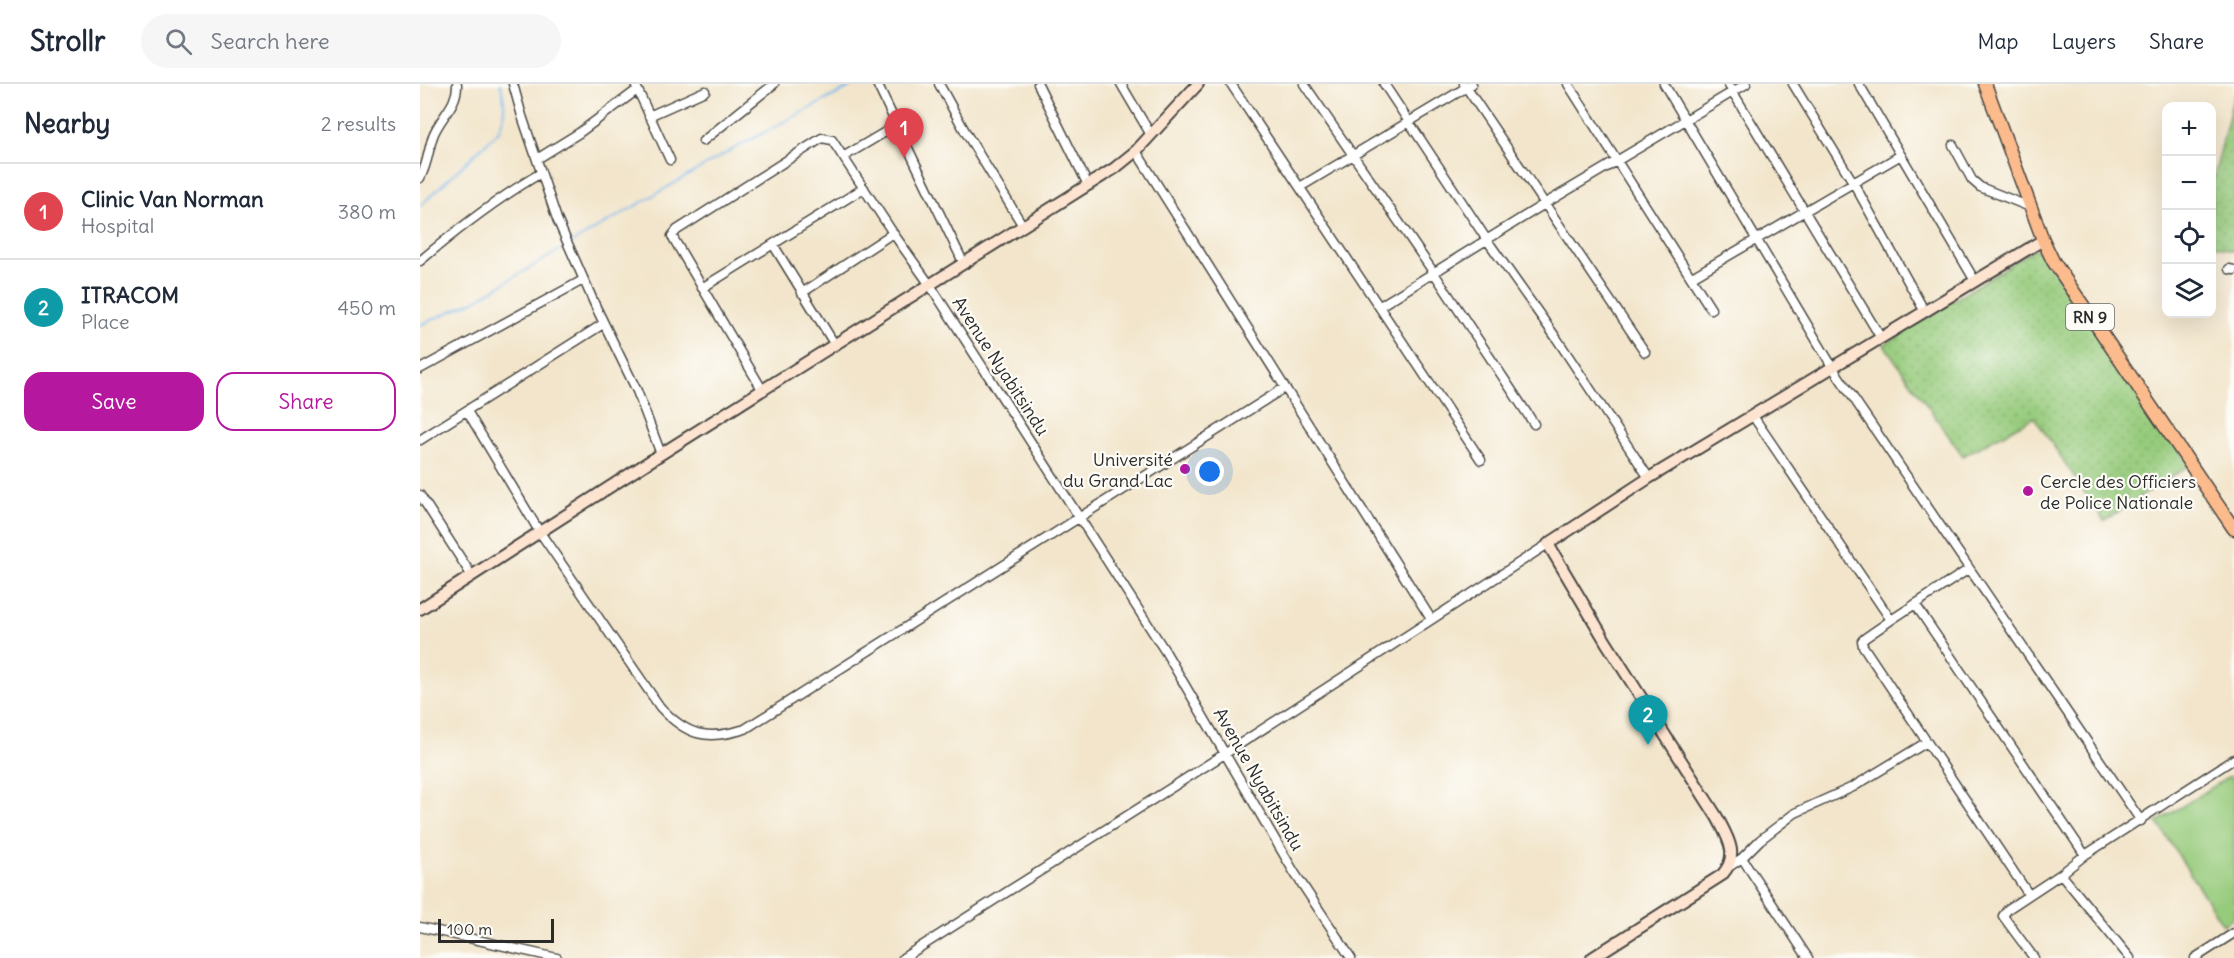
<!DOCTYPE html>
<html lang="en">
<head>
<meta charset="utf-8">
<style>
	:root { --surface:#fff; --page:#f6f6f7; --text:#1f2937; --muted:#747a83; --line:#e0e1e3; --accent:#b5179e }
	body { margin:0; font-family:Delius,sans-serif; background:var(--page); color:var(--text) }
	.controls { position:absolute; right:18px; top:18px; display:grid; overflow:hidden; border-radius:12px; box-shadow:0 6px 24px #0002 }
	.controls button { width:54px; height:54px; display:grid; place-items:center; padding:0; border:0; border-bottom:2px solid var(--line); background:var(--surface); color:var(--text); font:30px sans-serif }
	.scale { position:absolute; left:18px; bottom:15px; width:116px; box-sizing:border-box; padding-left:6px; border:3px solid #2b2b2b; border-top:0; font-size:16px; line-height:21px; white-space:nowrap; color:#2b2b2b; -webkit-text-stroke:4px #fdfcf7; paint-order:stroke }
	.you { position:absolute; left:790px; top:388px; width:21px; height:21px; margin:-15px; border:4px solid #fff; border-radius:50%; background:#1a73e8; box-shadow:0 0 0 9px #1a73e833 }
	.badge { display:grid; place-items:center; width:39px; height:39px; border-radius:50%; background:var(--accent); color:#fff; font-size:20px; font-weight:700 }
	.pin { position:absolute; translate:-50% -50px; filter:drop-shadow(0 2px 3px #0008) }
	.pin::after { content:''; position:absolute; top:32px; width:21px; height:18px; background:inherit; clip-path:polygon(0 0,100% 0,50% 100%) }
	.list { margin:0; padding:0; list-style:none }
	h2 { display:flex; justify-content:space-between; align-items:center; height:78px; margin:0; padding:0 24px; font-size:26px }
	h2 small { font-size:20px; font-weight:400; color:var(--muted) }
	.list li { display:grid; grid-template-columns:39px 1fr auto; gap:18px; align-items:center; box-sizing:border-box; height:96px; padding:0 24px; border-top:2px solid var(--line) }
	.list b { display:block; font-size:22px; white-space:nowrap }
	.list p { margin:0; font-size:20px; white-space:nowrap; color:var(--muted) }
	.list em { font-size:20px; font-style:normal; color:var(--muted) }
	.actions { display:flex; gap:12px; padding:18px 24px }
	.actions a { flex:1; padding:14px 0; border:2px solid var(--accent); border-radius:18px; text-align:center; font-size:21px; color:var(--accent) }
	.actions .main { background:var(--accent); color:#fff }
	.icon { flex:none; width:33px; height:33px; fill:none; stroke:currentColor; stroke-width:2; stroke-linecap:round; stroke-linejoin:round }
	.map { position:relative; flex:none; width:1814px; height:874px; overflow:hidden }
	header { display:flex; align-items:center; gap:36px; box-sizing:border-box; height:84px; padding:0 30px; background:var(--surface); border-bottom:2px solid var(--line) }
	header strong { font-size:28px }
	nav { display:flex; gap:33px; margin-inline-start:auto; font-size:21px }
	.search { width:420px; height:54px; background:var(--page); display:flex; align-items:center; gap:15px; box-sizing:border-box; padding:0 21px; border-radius:33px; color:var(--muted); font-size:22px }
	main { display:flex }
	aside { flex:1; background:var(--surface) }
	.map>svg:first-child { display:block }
	.grass { fill:url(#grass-dots); stroke:#607b54; stroke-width:1.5 }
	.garden { fill:#96cb7c; stroke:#607b54; stroke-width:1.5 }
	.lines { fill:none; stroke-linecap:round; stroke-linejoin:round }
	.stream { stroke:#7ab8ed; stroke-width:2 }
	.street-casing { stroke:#494743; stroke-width:11 }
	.secondary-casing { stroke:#494743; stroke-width:14 }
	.primary-casing { stroke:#494743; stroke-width:15 }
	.street { stroke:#fff; stroke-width:8 }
	.secondary { stroke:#fde4d1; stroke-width:10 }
	.primary { stroke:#fbbb8c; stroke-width:12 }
	.poi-dot { fill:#b5179e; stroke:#fdfcf7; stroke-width:2 }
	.labels { text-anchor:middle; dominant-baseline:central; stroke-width:4.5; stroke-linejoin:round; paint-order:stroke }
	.shield { fill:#fdfcf7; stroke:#6a6a68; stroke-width:1.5 }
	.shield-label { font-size:16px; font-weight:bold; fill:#2b2b2b }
	.street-label { font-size:18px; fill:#2b2b2b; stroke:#fdfcf7 }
	.poi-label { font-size:18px; fill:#2b2b2b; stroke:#fdfcf7; text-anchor:end }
</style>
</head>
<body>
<header>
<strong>Strollr</strong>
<div class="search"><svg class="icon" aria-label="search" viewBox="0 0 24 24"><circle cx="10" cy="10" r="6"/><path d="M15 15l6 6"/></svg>Search here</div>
<nav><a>Map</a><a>Layers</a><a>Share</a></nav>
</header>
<main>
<aside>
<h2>Nearby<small>2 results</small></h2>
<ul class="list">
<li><span class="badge" style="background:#e0444e">1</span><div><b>Clinic Van Norman</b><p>Hospital</p></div><em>380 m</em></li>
<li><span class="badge" style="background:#0f9aa8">2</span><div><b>ITRACOM</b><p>Place</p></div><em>450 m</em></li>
</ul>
<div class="actions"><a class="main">Save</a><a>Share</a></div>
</aside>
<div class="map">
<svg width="1814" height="874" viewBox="0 0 1814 874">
	<defs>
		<pattern id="grass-dots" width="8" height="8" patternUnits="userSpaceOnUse" patternTransform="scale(1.5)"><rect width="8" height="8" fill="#96cb7c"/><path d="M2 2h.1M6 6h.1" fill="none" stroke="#81ae6b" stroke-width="1.8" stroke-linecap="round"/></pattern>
	</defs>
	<rect width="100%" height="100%" fill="#fdfcf7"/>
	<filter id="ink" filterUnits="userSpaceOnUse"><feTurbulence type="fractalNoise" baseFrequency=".0167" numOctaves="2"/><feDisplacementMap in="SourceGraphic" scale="12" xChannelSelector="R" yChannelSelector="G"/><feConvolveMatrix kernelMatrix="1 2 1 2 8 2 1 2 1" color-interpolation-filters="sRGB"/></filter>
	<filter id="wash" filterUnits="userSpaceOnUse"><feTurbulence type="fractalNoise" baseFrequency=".008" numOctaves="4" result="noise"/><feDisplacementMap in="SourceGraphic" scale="24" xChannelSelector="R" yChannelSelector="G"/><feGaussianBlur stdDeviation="1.35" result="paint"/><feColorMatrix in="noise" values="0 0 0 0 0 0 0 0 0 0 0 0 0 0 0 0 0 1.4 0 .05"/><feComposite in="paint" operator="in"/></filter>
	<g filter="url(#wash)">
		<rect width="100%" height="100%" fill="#f2e5cb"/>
		<!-- grass -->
		<path class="grass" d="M1814,11V167L1792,161V101Z
			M1614,165L1624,171L1770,381L1684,437L1614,333L1543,372L1464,261Z"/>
		<!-- garden -->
		<path class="garden" d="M1810,692L1814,699V834L1803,841L1737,738Z"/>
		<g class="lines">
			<!-- stream -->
			<path class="stream" d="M0,122L78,48C86,32 86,17 80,0
				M150,160L315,64L436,0
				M0,241L54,217L145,163"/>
		</g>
	</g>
	<g filter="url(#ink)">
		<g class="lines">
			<defs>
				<path id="street" d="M93,0L102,32L137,135L175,221L217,307L241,370
					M215,0L250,76
					M457,0L544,180
					M519,0L546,49L603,142
					M618,0L668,101
					M701,0L731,51
					M811,0L1061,376
					M884,0L1014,189L1114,340
					M964,0L1067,156L1137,255L1229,394
					M1044,0L1225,268
					M1148,0L1291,225
					M1244,0L1413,284L1721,737
					M1308,0L1461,254
					M1373,0L1433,98L1505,228
					M1439,0L1555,197
					M229,32L285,7
					M283,57L354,0
					M1533,61L1552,96L1560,103L1610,123
					M716,67L1011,535
					M423,73L477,41
					M117,75L159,49L217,6
					M0,94C8,79 8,67 13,52C20,33 38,21 37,0
					M880,103L1052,0
					M354,162L415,261
					M0,177C38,145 78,114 121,89
					M1809,185L1814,186
					M1272,193L1481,71
					M282,204L444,104
					M382,209L473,149
					M960,222L1126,119L1326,0
					M0,285L163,196
					M343,307L252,152L257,146L402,54L412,56L473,149L510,201L745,567L874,788L931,874
					M47,327L119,447L240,623C267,652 287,657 325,645L864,304
					M1333,332L1471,536L1445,554L1442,557L1443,562L1609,811
					M0,356L183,240
					M0,411L52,492
					M1495,520L1665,771
					M1471,536L1549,485
					M1322,774L1340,756L1375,729L1433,703L1507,658
					M1309,783L1322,774L1388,874
					M0,843L137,874
					M483,874L806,669L1128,460
					M1614,874L1583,832L1588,825L1641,790
					M1710,874L1641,790L1665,771L1814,675
					M1775,874L1814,849"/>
				<path id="secondary" d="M0,525L241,370L695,84L716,67L778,0
					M1172,874L1302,791C1320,771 1308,754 1297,733L1186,558L1128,460L1229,394L1623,156"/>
				<path id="primary" d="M1565,0L1623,156L1633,177L1814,445"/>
			</defs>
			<!-- street casing -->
			<use href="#street" class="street-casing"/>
			<!-- secondary casing -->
			<use href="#secondary" class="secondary-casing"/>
			<!-- primary casing -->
			<use href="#primary" class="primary-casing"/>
			<!-- street -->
			<use href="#street" class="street"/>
			<!-- secondary -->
			<use href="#secondary" class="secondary"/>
			<!-- primary -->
			<use href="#primary" class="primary"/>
		</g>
	</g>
	<!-- markers -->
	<g class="poi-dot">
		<circle cx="765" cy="385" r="6"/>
		<circle cx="1608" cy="407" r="6"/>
	</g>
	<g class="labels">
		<!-- shield labels -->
		<rect class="shield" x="1646" y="220" width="48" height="26" rx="4.5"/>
		<g class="shield-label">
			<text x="1670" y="233">RN 9</text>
		</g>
		<!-- street labels -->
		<g class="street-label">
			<text transform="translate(581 282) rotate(57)">Avenue Nyabitsindu</text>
			<text transform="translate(839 695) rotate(60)">Avenue Nyabitsindu</text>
		</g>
		<!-- poi labels -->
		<g class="poi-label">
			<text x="753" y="375">Université<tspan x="753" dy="21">du Grand Lac</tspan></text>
			<text x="1620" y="397" text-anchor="start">Cercle des Officiers<tspan x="1620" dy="21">de Police Nationale</tspan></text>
		</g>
	</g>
</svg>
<div class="controls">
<button>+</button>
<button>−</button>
<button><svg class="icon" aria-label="locate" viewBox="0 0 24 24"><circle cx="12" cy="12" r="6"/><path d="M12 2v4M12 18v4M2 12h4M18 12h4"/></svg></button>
<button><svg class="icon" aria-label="layers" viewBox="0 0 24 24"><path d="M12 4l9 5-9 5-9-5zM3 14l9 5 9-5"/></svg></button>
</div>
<div class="scale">100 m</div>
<div class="you"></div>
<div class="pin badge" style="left:484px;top:74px;background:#e0444e">1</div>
<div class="pin badge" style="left:1228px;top:661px;background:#0f9aa8">2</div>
</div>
</main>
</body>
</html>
